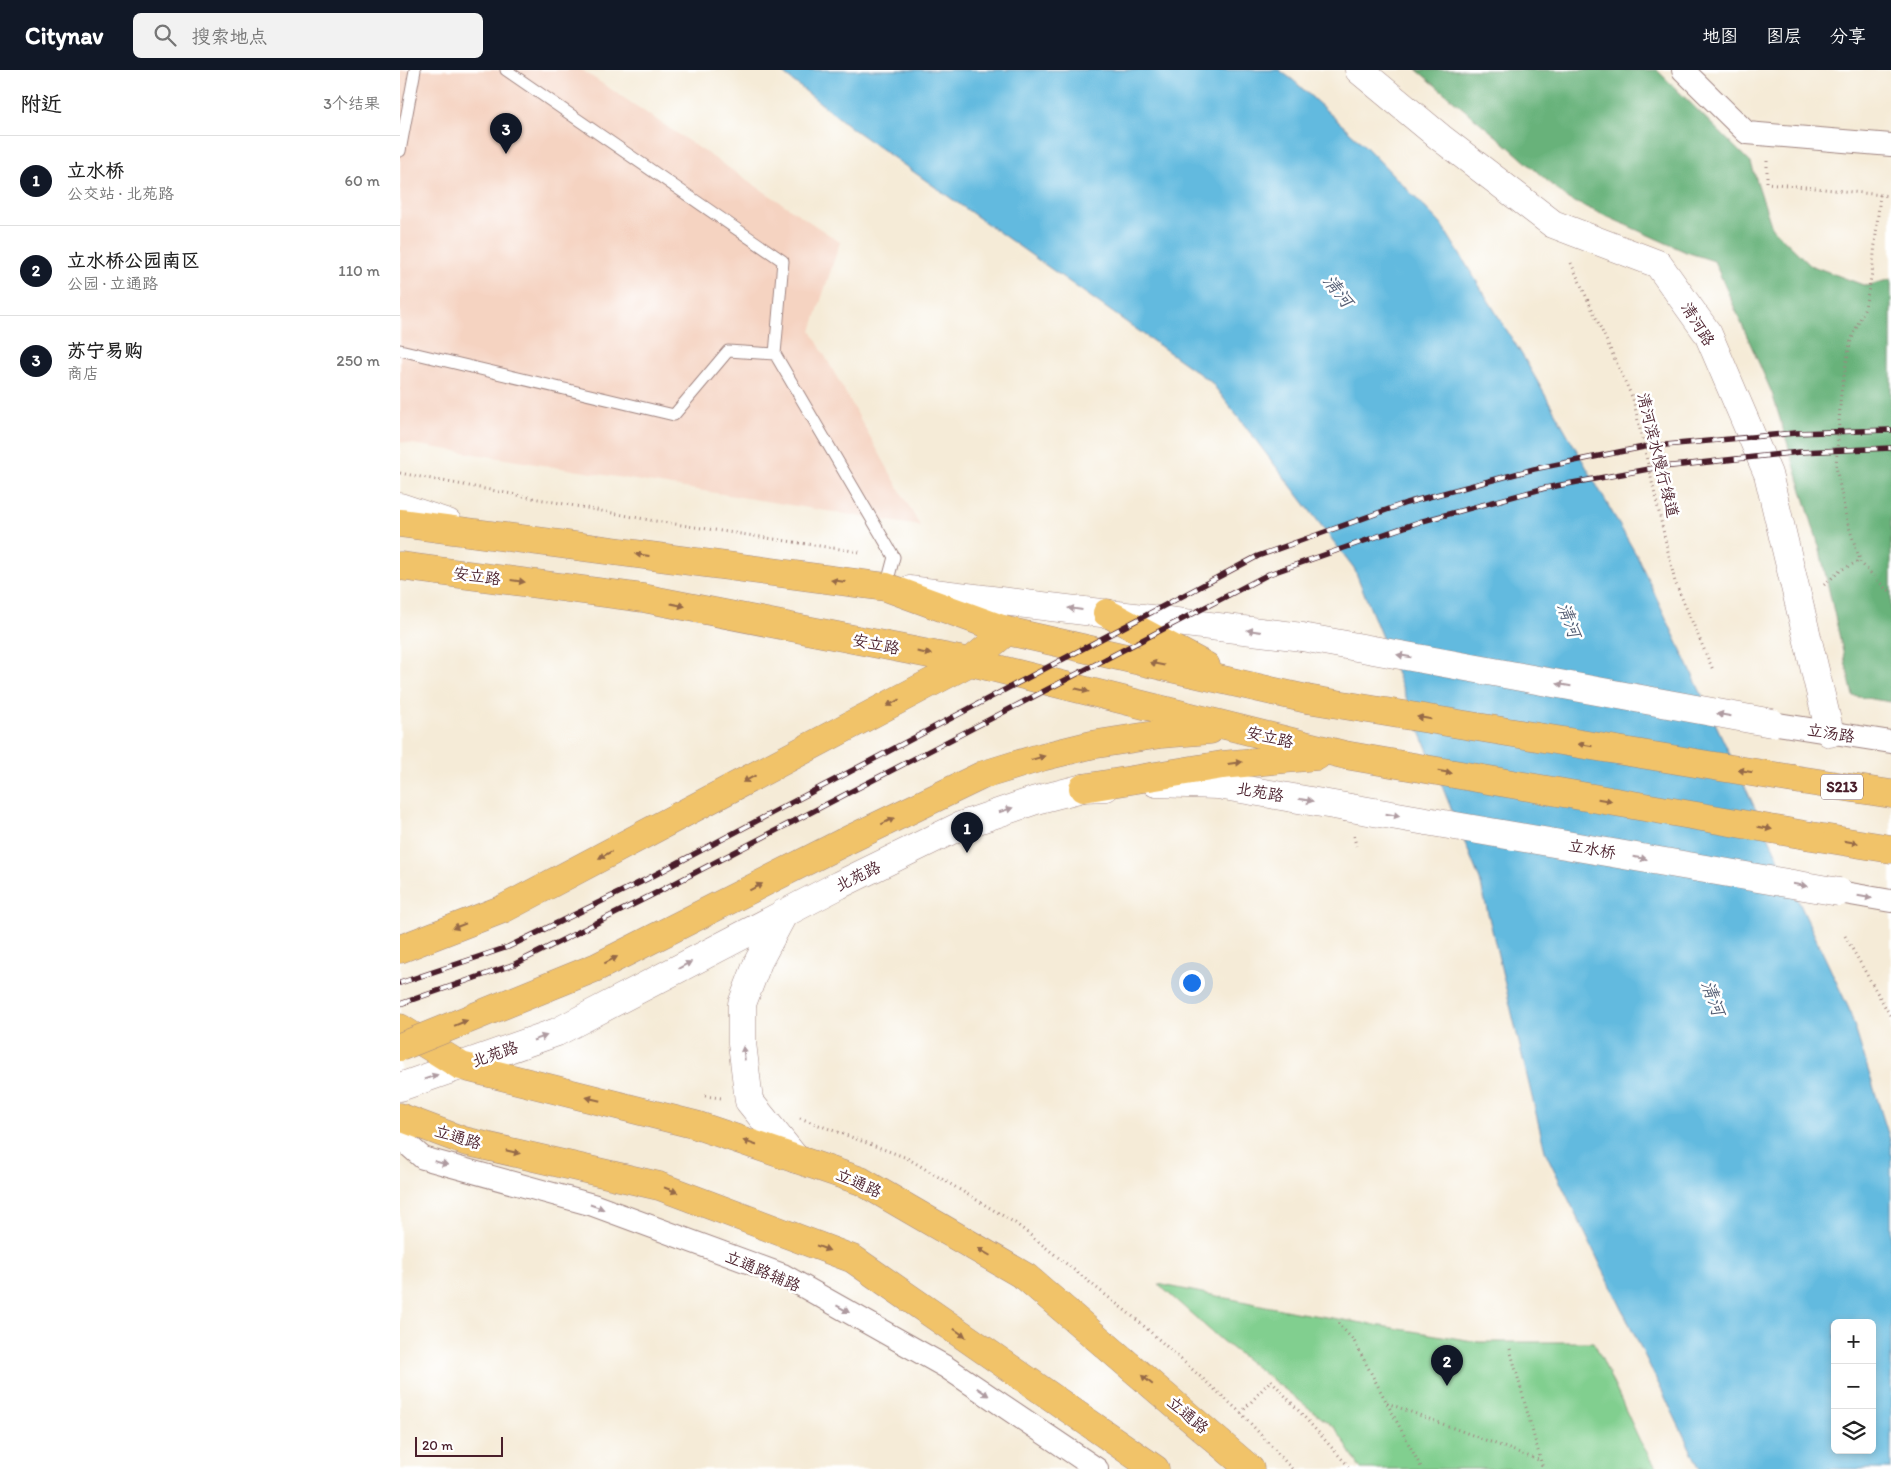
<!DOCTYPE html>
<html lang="zh">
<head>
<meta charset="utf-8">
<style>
	:root { --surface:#fff; --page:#f2f2f2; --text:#222; --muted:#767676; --line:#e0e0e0; --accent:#111827 }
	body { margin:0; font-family:Itim,"LXGW WenKai TC",sans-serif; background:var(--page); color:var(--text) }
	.controls { position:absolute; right:15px; bottom:15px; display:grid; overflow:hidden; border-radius:8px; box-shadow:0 2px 8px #0003 }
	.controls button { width:45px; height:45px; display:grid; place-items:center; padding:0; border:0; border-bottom:1px solid var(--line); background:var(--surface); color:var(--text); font:25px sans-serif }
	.scale { position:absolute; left:15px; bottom:12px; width:88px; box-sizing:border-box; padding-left:5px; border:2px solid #4a1f2b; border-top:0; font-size:14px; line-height:18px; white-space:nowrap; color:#4a1f2b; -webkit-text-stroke:4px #fff; paint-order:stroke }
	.you { position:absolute; left:791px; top:912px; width:18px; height:18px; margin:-12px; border:4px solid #fff; border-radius:50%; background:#1a73e8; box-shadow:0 0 0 8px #1a73e833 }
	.badge { display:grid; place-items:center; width:32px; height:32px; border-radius:50%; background:var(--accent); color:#fff; font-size:16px; font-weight:700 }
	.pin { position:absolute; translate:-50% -41px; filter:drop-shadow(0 1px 2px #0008) }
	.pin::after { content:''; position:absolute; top:26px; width:18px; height:15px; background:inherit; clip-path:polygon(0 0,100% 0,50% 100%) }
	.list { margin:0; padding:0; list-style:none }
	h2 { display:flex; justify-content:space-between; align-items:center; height:65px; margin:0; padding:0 20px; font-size:21px }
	h2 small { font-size:16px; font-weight:400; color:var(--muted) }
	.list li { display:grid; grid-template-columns:32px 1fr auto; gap:15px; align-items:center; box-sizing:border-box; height:90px; padding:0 20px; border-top:1px solid var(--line) }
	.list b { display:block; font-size:19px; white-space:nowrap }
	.list p { margin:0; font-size:16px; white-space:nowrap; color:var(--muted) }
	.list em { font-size:16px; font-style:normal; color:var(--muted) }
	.icon { flex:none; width:28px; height:28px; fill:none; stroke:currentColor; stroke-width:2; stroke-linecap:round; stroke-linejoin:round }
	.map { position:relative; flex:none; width:1491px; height:1399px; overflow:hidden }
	header { display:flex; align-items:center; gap:30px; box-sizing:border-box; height:70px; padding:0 25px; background:var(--accent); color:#fff }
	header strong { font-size:24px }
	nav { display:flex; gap:28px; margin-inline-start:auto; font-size:18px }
	.search { width:350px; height:45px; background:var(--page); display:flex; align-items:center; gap:12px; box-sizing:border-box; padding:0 18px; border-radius:8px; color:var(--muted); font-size:19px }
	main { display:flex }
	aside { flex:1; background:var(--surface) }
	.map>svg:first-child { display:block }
	.built { fill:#f5d3c1 }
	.green { fill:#81cf8f; stroke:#66775d }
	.forest { fill:#68b27a; stroke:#596852 }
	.water { fill:#62badf; stroke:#566c85; fill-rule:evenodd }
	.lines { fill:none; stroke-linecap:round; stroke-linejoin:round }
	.service-casing { stroke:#a08581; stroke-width:13 }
	.minor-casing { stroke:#a08581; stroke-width:24 }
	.tertiary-casing { stroke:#a08581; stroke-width:29 }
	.primary-casing { stroke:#a08581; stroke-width:29 }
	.path { stroke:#a08581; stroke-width:3; stroke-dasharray:1 4; stroke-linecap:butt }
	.service { stroke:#fff; stroke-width:11 }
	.minor { stroke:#fff; stroke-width:22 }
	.tertiary { stroke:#fff; stroke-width:28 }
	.primary { stroke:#f1c369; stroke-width:28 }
	.rail-casing { stroke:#4a1f2b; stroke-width:5.5 }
	.rail { stroke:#fff; stroke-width:4; stroke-dasharray:11; stroke-linecap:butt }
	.tertiary-bridge-casing { stroke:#a08581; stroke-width:29; stroke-linecap:butt }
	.primary-bridge-casing { stroke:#a08581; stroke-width:29; stroke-linecap:butt }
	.tertiary-bridge { stroke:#fff; stroke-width:28 }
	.primary-bridge { stroke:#f1c369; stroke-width:28 }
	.oneway { fill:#956947 }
	.oneway2 { fill:#ae9aa0 }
	.labels { text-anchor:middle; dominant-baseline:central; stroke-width:5; stroke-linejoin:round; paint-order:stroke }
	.shield { fill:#fff; stroke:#80626b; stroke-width:1 }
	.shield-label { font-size:15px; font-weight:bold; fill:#4a1f2b }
	.street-label { font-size:16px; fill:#4a1f2b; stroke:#fff }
	.water-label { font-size:18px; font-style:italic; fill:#545d73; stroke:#fff }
</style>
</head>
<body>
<header>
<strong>Citynav</strong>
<div class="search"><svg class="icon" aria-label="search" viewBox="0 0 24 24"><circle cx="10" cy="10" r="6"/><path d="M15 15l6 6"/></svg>搜索地点</div>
<nav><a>地图</a><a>图层</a><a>分享</a></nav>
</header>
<main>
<aside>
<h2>附近<small>3个结果</small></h2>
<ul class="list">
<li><span class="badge">1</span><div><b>立水桥</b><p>公交站 · 北苑路</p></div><em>60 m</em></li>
<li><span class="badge">2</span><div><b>立水桥公园南区</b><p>公园 · 立通路</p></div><em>110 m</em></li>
<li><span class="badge">3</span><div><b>苏宁易购</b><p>商店</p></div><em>250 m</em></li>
</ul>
</aside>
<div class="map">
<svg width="1491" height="1399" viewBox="0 0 1491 1399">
	<rect width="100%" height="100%" fill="#fff"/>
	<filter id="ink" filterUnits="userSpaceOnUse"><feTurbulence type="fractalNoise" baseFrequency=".02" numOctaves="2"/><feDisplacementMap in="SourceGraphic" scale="10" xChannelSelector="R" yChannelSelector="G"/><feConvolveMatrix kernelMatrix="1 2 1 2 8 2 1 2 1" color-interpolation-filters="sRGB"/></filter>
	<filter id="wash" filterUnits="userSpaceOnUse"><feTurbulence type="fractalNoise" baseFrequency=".0096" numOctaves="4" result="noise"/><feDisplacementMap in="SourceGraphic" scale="20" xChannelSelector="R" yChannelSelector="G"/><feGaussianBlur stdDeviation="1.12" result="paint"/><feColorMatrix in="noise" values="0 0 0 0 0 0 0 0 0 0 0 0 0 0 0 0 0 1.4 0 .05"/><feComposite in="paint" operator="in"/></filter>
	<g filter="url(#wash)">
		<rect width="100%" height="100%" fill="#f5ebd7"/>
		<!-- built -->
		<path class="built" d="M0,0H182L440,172L411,261L520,456L0,372Z"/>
		<!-- green -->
		<path class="green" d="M758,1214L895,1242L1079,1272H1194L1240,1371L1257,1399H961L936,1359L821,1270Z"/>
		<!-- forest -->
		<path class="forest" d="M1017,0H1257L1351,93L1372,158L1410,195L1466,216L1491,209V632L1453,626L1419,476L1372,323L1314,191L1286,182L1168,129L1102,71Z"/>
		<!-- water -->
		<path class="water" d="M379,0H879L893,10L963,74L1041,154L1124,288L1237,486L1449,939L1491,1073V1399H1300L1145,1081L1080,810L954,498L811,312L453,59ZM1435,1253H1472V1380H1435Z"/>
	</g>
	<g filter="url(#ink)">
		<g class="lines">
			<defs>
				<path id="service" d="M106,0L383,191L375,284L494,487L486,517
					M0,81L15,0
					M0,280L274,345L328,281L375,284"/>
				<path id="minor" d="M1283,0L1347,63L1491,75
					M1372,653L1491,672
					M1439,822L1491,831
					M0,1068L23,1088L193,1135L383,1205L546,1297L697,1399"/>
				<path id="tertiary" d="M959,0L1041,68L1153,154L1258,194L1308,264L1368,404L1430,663
					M0,437L48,453
					M509,520L902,567
					M756,713L818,715L945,737
					M384,843L358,892L342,934V973L349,1031L396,1089
					M0,1017L157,962L439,815L560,756L636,730L683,718L706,717"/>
				<path id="primary" d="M0,453L486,517L607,561L907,629
					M0,496L243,528L570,592L945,685
					M707,543L806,596
					M1393,709L1491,724
					M683,718L822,695L917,686
					M1411,766L1491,779
					M444,772L583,705L642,687L691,675L761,664L810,660
					M0,879L103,839L570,592L607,561
					M0,958L61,996L296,1055L461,1111L626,1207L850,1399
					M0,1047L64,1071L259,1116L453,1189L755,1399"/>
			</defs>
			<!-- service casing -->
			<use href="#service" class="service-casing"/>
			<!-- minor casing -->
			<use href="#minor" class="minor-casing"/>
			<!-- tertiary casing -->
			<use href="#tertiary" class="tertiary-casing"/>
			<!-- primary casing -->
			<use href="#primary" class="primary-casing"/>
			<!-- path -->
			<path class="path" d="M1367,91V113L1491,126
				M1480,125L1472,203L1465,237L1450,273L1441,322L1436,397L1447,451L1461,493L1486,519L1491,521
				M1171,193L1233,329L1275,512L1313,600
				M0,403L255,451L460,482
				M1424,515L1441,500L1461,490
				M954,766L956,776
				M1445,866L1491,947
				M305,1026L321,1028
				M400,1048L507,1088L615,1153L737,1250L841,1343L892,1399
				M938,1253L954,1271L1022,1399
				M1110,1279L1143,1399
				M987,1333L1141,1391
				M841,1343L871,1310L951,1399"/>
			<!-- service -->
			<use href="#service" class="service"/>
			<!-- minor -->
			<use href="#minor" class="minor"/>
			<!-- tertiary -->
			<use href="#tertiary" class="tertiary"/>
			<!-- primary -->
			<use href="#primary" class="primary"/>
			<defs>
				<path id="rail" d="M0,913L108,877L247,809L858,486L1006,433L1134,399L1244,377L1395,363L1491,360
					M0,934L115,894L256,823L869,504L1019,452L1145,418L1254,398L1400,382L1491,378"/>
			</defs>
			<!-- rail casing -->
			<use href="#rail" class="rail-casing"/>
			<!-- rail -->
			<use href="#rail" class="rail"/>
			<defs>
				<path id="tertiary-bridge" d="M902,567L1372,653
					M945,737L1439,822"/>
				<path id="primary-bridge" d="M907,629L1393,709
					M945,685L1411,766
					M0,977L197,897L444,772"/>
			</defs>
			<!-- tertiary-bridge casing -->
			<use href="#tertiary-bridge" class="tertiary-bridge-casing"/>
			<!-- primary-bridge casing -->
			<use href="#primary-bridge" class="primary-bridge-casing"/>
			<!-- tertiary-bridge -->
			<use href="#tertiary-bridge" class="tertiary-bridge"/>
			<!-- primary-bridge -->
			<use href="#primary-bridge" class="primary-bridge"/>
		</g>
		<!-- one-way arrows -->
		<defs><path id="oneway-solid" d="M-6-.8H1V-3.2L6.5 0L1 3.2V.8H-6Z" transform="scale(1.25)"/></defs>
		<g class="oneway">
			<use href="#oneway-solid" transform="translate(242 485) rotate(-173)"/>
			<use href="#oneway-solid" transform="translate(118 511) rotate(8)"/>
			<use href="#oneway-solid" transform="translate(438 511) rotate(-173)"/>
			<use href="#oneway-solid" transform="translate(278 535) rotate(11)"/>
			<use href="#oneway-solid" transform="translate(524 583) rotate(11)"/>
			<use href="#oneway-solid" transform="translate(757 594) rotate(-168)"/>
			<use href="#oneway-solid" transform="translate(682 620) rotate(14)"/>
			<use href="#oneway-solid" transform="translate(493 633) rotate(152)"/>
			<use href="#oneway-solid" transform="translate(1024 648) rotate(-171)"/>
			<use href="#oneway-solid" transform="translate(1185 675) rotate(-171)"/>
			<use href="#oneway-solid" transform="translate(638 688) rotate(-16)"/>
			<use href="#oneway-solid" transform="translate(835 693) rotate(-7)"/>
			<use href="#oneway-solid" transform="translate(1345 701) rotate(-171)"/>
			<use href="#oneway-solid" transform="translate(1045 702) rotate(10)"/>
			<use href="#oneway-solid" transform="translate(349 709) rotate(152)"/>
			<use href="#oneway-solid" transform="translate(1205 730) rotate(10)"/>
			<use href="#oneway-solid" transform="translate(488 751) rotate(-26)"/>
			<use href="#oneway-solid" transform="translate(1365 758) rotate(10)"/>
			<use href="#oneway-solid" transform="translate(1451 772) rotate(9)"/>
			<use href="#oneway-solid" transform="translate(205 785) rotate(152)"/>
			<use href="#oneway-solid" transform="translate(356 817) rotate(-27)"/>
			<use href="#oneway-solid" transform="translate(59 856) rotate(159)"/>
			<use href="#oneway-solid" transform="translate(211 890) rotate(-27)"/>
			<use href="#oneway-solid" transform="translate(61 953) rotate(-22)"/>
			<use href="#oneway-solid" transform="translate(193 1029) rotate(-166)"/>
			<use href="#oneway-solid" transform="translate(350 1073) rotate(-161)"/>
			<use href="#oneway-solid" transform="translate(113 1082) rotate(13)"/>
			<use href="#oneway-solid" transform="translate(271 1120) rotate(21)"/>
			<use href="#oneway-solid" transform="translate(423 1178) rotate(21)"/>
			<use href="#oneway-solid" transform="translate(584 1182) rotate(-150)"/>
			<use href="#oneway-solid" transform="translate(560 1263) rotate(35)"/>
			<use href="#oneway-solid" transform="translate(747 1310) rotate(-140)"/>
		</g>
		<g class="oneway2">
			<use href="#oneway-solid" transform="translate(675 539) rotate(-173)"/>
			<use href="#oneway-solid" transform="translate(854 561) rotate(-173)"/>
			<use href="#oneway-solid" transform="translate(1004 586) rotate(-170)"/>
			<use href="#oneway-solid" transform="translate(1164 615) rotate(-170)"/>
			<use href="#oneway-solid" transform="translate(1324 645) rotate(-170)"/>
			<use href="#oneway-solid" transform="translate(906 730) rotate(10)"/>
			<use href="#oneway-solid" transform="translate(606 740) rotate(-18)"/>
			<use href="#oneway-solid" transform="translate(993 745) rotate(10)"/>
			<use href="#oneway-solid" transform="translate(1240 788) rotate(10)"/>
			<use href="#oneway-solid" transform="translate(1400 815) rotate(10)"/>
			<use href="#oneway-solid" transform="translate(1465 827) rotate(10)"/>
			<use href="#oneway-solid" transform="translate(285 895) rotate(-28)"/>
			<use href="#oneway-solid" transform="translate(140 968) rotate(-19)"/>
			<use href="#oneway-solid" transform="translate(344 983) rotate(-96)"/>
			<use href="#oneway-solid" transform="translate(31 1007) rotate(-19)"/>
			<use href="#oneway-solid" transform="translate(41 1093) rotate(16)"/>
			<use href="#oneway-solid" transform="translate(197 1137) rotate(19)"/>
			<use href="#oneway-solid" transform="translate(443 1239) rotate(29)"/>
			<use href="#oneway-solid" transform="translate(583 1322) rotate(34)"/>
		</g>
	</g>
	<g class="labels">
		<!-- shield labels -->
		<rect class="shield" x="1421" y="704.5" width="42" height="25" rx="4"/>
		<g class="shield-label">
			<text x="1442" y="717">S213</text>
		</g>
		<!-- street labels -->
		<g class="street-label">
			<text transform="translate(1298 254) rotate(58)">清河路</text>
			<text transform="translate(1258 385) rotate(76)">清河滨水慢行绿道</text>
			<text transform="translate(77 506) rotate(8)">安立路</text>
			<text transform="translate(476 574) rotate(11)">安立路</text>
			<text transform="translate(1431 663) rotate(9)">立汤路</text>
			<text transform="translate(870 667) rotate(13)">安立路</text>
			<text transform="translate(860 722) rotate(10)">北苑路</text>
			<text transform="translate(1192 779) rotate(10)">立水桥</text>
			<text transform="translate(458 806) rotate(-26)">北苑路</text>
			<text transform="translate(95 984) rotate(-19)">北苑路</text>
			<text transform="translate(58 1067) rotate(17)">立通路</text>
			<text transform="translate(459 1113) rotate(24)">立通路</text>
			<text transform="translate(363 1201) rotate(23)">立通路辅路</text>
			<text transform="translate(788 1345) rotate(40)">立通路</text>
		</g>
		<!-- water labels -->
		<g class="water-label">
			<text transform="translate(938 221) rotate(51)">清河</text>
			<text transform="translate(1169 550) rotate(69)">清河</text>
			<text transform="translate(1313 928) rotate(69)">清河</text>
		</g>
	</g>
</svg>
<div class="controls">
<button>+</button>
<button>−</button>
<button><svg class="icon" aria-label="layers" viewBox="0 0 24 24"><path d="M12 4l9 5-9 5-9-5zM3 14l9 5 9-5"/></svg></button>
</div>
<div class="scale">20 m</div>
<div class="you"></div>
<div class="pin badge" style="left:567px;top:783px">1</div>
<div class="pin badge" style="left:1047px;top:1316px">2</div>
<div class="pin badge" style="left:106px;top:84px">3</div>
</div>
</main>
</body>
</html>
